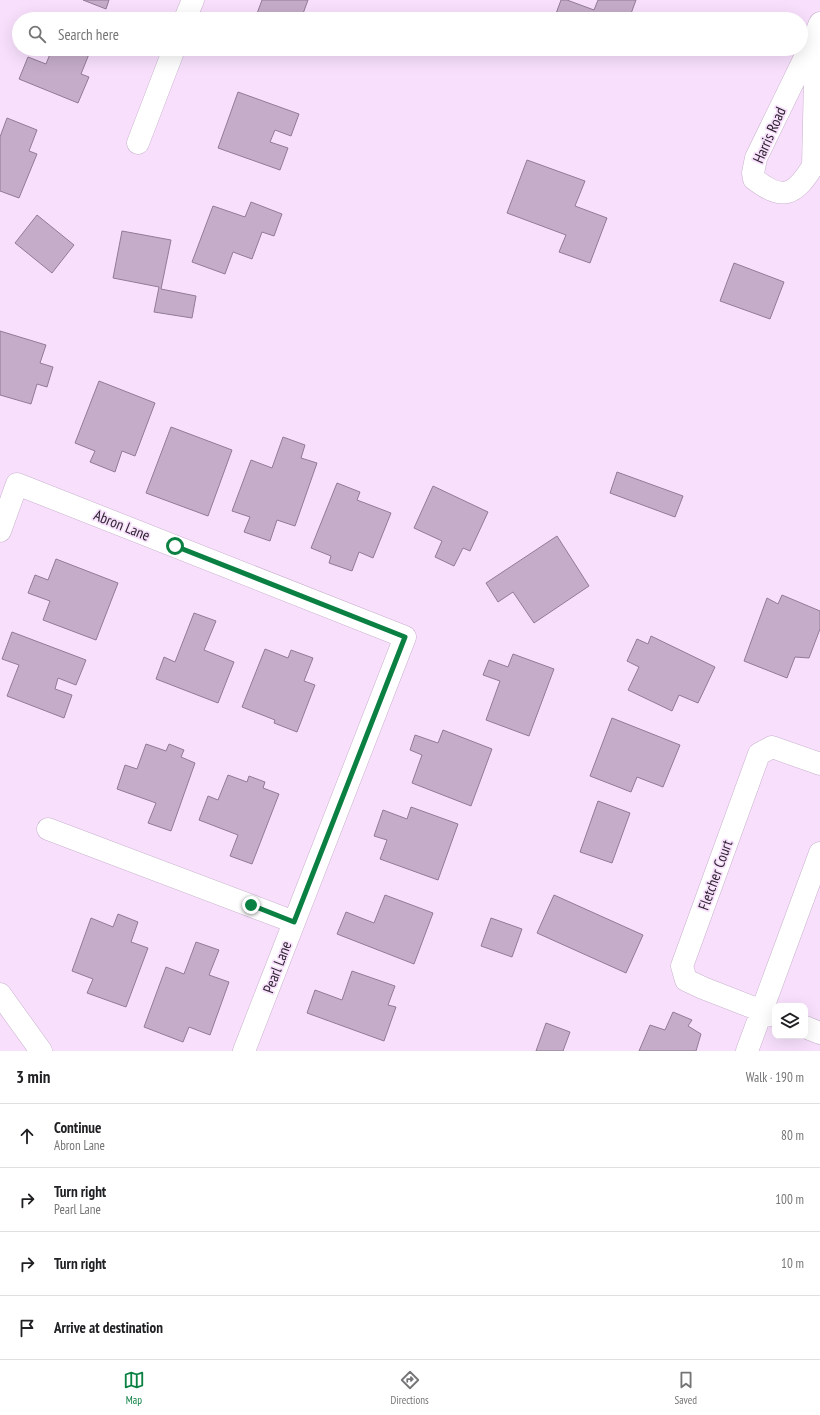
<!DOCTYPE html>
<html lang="en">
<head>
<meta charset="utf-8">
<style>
	:root { --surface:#fff; --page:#f2f2f2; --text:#202124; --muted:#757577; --line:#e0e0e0; --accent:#0b8043 }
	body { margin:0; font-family:"PT Sans Narrow",sans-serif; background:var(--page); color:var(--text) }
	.controls { position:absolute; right:12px; bottom:12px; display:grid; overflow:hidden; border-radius:8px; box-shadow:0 4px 16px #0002 }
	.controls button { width:36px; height:36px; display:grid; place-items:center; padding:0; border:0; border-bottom:1px solid var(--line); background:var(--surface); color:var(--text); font:20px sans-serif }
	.stop { position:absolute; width:12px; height:12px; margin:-9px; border:3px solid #0b8043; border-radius:50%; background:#fff }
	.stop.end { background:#0b8043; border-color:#fff; box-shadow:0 1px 4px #0008 }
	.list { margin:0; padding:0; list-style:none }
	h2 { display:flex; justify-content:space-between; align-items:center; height:52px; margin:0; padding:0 16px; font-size:17px }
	h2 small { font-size:13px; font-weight:400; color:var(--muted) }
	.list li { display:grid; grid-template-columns:26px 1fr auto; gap:12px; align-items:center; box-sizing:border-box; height:64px; padding:0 16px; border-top:1px solid var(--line) }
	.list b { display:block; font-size:15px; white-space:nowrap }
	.list p { margin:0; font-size:13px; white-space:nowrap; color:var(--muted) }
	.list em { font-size:13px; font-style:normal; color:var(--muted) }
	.icon { flex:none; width:22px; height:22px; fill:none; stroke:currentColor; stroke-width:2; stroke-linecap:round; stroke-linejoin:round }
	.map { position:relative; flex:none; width:820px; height:1051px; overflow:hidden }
	.search { position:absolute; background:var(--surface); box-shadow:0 4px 16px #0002; left:12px; right:12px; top:12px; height:44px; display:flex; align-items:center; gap:10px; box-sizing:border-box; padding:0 14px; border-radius:22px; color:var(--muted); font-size:15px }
	.sheet { height:308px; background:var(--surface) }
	nav { display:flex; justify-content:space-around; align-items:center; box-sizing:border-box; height:56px; border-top:1px solid var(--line); background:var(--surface); font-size:11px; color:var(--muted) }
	nav a { display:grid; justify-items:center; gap:2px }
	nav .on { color:var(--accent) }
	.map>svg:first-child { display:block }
	.building { fill:#c5adc9; stroke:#917b95 }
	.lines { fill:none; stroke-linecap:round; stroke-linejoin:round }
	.minor-casing { stroke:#c8b1cc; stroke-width:23 }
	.minor { stroke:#fff; stroke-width:22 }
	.route { stroke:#0b8043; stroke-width:5 }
	.labels { text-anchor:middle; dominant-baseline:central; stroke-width:3.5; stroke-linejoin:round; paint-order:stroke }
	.street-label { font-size:15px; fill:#2c232e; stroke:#f8e0fd }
</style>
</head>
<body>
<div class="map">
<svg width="820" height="1051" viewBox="0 0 820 1051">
	<rect width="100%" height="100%" fill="#f8e0fd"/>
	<!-- building -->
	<path class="building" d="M83,0H109L106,9Z
		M262,0H308L301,19H255Z
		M561,0H567L594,10L598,0H636L629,19H554Z
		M52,49H91L81,74L89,77L78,103L19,79L28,57L46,64Z
		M273,49H290L288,55Z
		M238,92L299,114L291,136L275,130L270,142L288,148L280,170L218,148Z
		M7,118L37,130L29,151L37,154L19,198L0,191V137Z
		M527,160L585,181L575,206L607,218L590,263L559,252L566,235L507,213Z
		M251,202L282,214L274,236L262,232L252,259L233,252L225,274L192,262L213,206L245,217Z
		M37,215L74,245L52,273L15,243Z
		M122,231L171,240L161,289L196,296L192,318L154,312L159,287L113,278Z
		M734,263L784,282L770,319L720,301Z
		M0,331L46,345L40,363L53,367L47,387L37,384L31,404L0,395Z
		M99,381L155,403L135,456L122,451L115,472L90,462L95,451L75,443Z
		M171,427L232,450L208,516L146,493Z
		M283,437L305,445L301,458L317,463L295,526L277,520L270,541L244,532L250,517L232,511L251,460L272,468Z
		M617,472L683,496L675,517L610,493Z
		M337,483L360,492L357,500L391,513L373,558L359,552L352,571L329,563L331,556L311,548Z
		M433,486L488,512L470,551L463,548L454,566L435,557L442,541L414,528Z
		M557,536L589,586L534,623L513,592L498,602L486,583Z
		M56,559L118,583L96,640L43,620L50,601L28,593L35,575L48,580Z
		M782,595L820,611V629L809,658L795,657L787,678L744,661L767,598L778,604Z
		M194,613L216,621L204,650L234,662L218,703L156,679L164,657L175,662Z
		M12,632L86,660L76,685L58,678L55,689L72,695L64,718L7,696L19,665L2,659Z
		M651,636L715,667L698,703L679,695L672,711L628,690L639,667L627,661L637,639L648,644Z
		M265,649L288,658L291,650L313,658L304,681L315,685L297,732L274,723L275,720L242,707Z
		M513,654L554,669L529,736L486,720L500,681L483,675L489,660L508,667Z
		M612,718L680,745L663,787L637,777L631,792L590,776Z
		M443,730L492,749L471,806L412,783L422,755L410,750L415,735L438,743Z
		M146,744L166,751L169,744L184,750L181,757L195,763L171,831L148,823L156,803L117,789L125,765L137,769Z
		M228,775L247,782L249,776L265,782L263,788L279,794L252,864L230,856L238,835L199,820L208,796L218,800Z
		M598,801L630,813L612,863L580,852Z
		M411,807L458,824L438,880L380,859L387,840L374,836L383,810L407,819Z
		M385,895L433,913L414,964L337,934L346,912L374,923Z
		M554,895L643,935L626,973L537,933Z
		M118,914L138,922L131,942L148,948L126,1007L87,993L93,979L72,971L91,918L113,927Z
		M491,918L522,929L512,957L481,946Z
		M196,942L219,950L209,975L229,982L210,1035L189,1027L183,1042L144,1027L166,967L184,974Z
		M352,971L395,986L388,1005L396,1007L384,1041L307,1013L315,990L342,1000Z
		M673,1012L692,1020L688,1026L701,1034L696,1051H639L650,1025L665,1030Z
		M546,1023L570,1032L563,1051H536Z"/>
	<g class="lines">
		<defs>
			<path id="minor" d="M185,19L193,0
				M816,35L813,166C795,195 783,202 754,179L753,173L756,158L812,43L820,23
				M138,143L174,49
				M0,531L17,484L405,637L244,1051
				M48,829L294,922
				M0,994L41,1051
				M775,1016L703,988L686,980L682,966L759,754L772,747L820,764
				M805,1027L820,1033
				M747,1051L820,853"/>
		</defs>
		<!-- minor casing -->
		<use href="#minor" class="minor-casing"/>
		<!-- minor -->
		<use href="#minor" class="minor"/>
	</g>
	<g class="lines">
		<!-- route -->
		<path class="route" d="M175,546L405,637L294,922L251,905"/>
	</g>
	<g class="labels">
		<!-- street labels -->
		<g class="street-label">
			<text transform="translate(769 135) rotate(-66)">Harris Road</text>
			<text transform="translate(122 525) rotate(22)">Abron Lane</text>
			<text transform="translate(715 875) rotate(-70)">Fletcher Court</text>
			<text transform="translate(277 967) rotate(-69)">Pearl Lane</text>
		</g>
	</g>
</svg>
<div class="controls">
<button><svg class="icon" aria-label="layers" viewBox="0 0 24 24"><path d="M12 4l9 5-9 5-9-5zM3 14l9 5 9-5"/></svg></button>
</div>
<div class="stop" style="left:175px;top:546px"></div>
<div class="stop end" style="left:251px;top:905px"></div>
<div class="search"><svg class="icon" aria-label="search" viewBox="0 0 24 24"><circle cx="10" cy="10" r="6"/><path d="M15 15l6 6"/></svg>Search here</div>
</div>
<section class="sheet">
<h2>3 min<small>Walk · 190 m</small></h2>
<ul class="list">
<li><svg class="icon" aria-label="ahead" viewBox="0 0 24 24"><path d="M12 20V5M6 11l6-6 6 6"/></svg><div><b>Continue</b><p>Abron Lane</p></div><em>80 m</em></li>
<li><svg class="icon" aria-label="right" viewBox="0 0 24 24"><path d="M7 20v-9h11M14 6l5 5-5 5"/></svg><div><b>Turn right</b><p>Pearl Lane</p></div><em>100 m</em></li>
<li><svg class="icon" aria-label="right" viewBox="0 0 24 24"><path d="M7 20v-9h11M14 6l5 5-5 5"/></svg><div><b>Turn right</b></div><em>10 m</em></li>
<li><svg class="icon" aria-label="arrive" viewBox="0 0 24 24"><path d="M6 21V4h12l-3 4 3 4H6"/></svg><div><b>Arrive at destination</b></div></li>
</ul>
</section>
<nav>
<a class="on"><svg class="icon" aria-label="map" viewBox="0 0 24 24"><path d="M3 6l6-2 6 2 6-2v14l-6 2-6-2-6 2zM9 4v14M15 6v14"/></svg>Map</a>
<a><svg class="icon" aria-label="directions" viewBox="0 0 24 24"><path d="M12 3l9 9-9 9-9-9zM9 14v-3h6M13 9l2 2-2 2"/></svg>Directions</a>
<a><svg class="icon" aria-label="saved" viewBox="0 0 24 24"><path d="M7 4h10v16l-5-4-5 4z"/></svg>Saved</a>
</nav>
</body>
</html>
